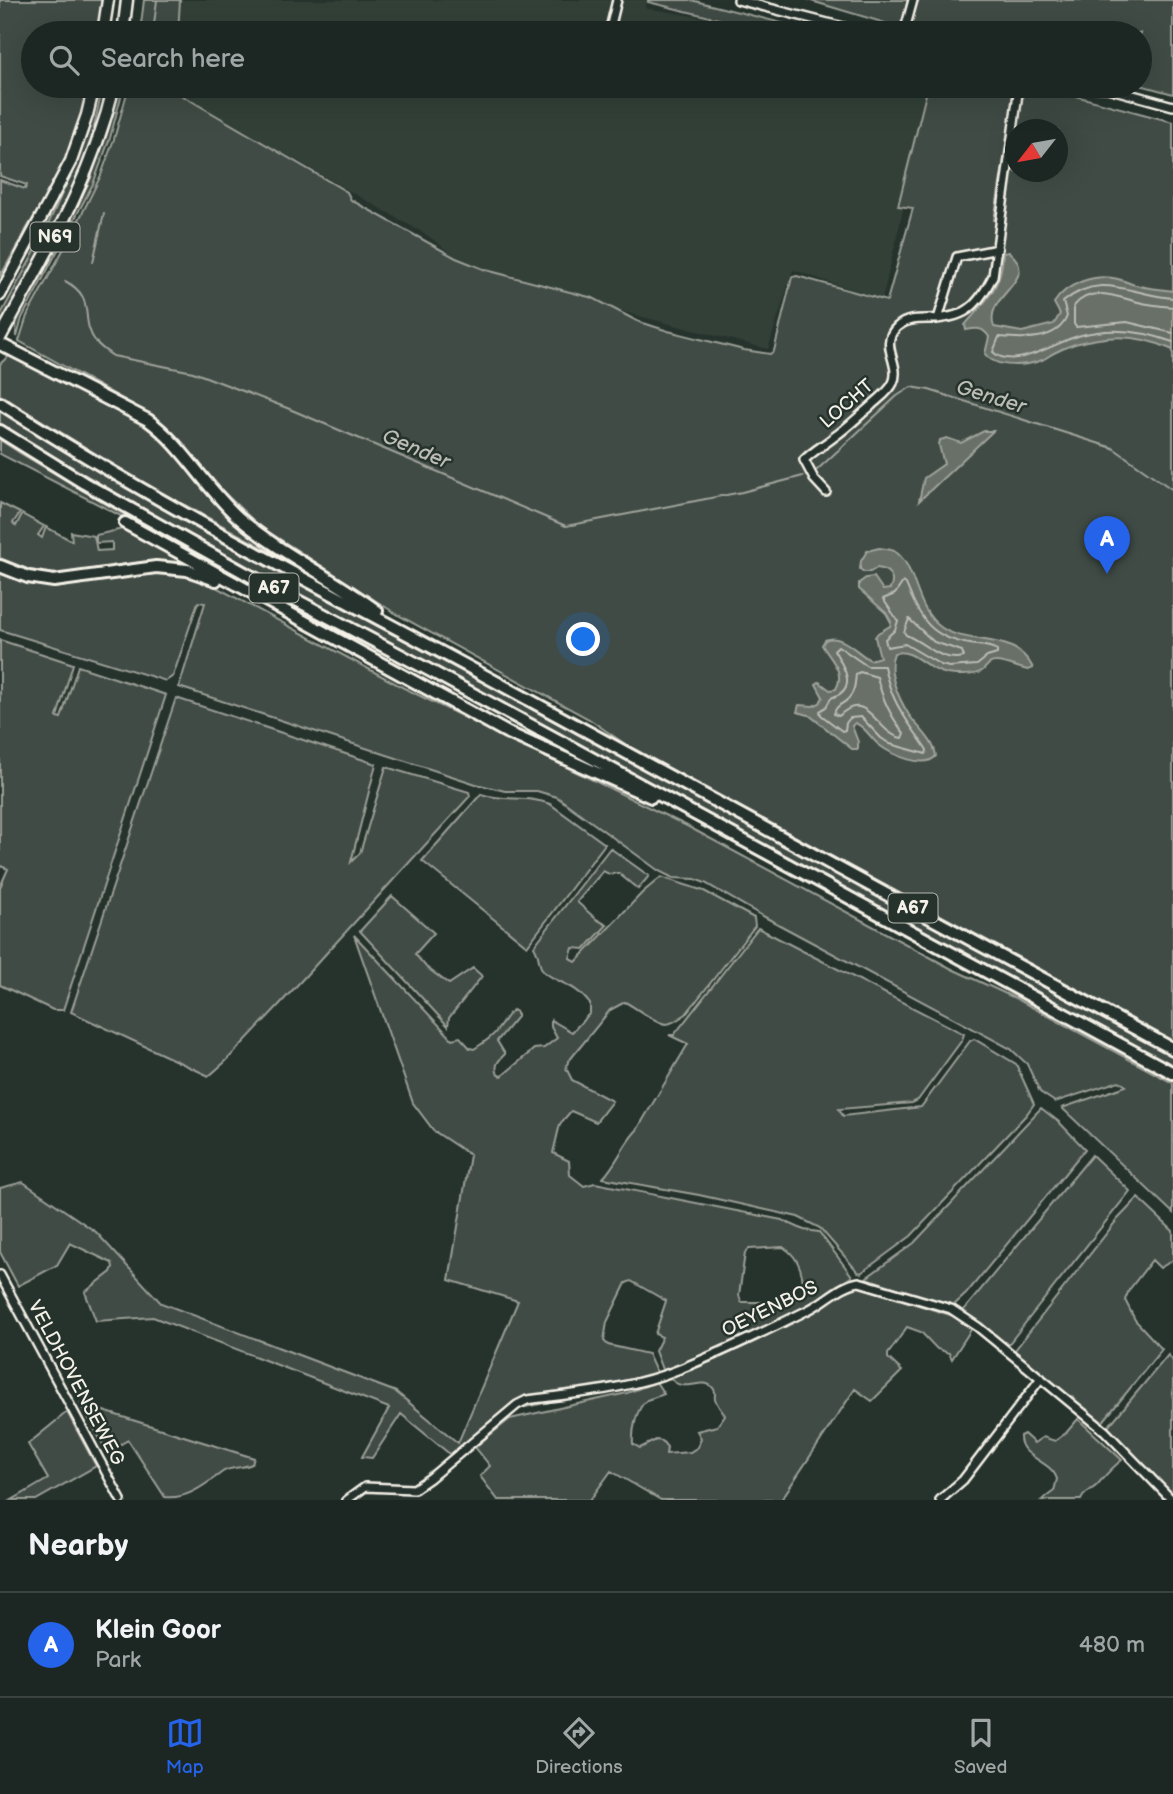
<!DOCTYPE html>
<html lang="en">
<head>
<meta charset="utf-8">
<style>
	:root { --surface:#1c2622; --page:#29322f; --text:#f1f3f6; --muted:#a0a5a5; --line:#3a4340; --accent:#2563eb }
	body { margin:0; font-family:"Balsamiq Sans",sans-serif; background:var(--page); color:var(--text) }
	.compass { position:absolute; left:1005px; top:119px; width:63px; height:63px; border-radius:50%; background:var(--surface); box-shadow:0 7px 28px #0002; rotate:239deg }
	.you { position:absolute; left:584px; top:640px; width:24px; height:24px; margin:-18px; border:5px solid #fff; border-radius:50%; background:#1a73e8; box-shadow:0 0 0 10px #1a73e833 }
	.badge { display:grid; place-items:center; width:46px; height:46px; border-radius:50%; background:var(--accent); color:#fff; font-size:23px; font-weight:700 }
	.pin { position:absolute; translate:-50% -58px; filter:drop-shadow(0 2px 4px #0008) }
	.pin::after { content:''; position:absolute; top:37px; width:24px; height:21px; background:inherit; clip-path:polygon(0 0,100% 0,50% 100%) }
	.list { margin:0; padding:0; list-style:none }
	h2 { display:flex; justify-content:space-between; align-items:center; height:91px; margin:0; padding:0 28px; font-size:30px }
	h2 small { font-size:23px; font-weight:400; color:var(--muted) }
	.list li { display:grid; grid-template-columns:46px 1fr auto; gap:21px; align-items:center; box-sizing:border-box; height:105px; padding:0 28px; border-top:2px solid var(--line) }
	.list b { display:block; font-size:26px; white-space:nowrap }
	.list p { margin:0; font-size:23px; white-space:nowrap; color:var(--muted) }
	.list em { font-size:23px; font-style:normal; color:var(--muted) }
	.icon { flex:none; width:38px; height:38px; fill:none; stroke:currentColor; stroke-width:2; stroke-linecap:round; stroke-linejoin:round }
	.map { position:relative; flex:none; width:1173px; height:1500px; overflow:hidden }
	.search { position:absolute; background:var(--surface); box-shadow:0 7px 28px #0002; left:21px; right:21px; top:21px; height:77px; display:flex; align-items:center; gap:18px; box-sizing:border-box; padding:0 24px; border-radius:38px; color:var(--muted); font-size:26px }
	.sheet { height:196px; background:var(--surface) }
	nav { display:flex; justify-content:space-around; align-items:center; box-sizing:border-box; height:98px; border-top:2px solid var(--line); background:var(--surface); font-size:19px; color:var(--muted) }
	nav a { display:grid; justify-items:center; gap:4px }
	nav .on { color:var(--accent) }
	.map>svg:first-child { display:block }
	.built { fill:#333f39 }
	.green { fill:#414b45; stroke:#9a9e96; stroke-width:2; fill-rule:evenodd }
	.water { fill:#676f68; stroke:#9fa39b; stroke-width:2 }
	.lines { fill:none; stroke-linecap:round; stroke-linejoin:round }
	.shore { stroke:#bcbdb5; stroke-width:2 }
	.stream { stroke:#9fa39b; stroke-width:2 }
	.minor-casing { stroke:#f4f1e8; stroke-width:12 }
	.major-casing { stroke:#f4f1e8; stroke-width:15 }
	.highway-casing { stroke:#f4f1e8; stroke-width:16 }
	.minor { stroke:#26332d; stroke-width:7 }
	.major { stroke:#26332d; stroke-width:10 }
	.highway { stroke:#26332d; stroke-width:10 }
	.labels { text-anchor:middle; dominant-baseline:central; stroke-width:5; stroke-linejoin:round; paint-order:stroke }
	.shield { fill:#26332d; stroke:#b6b8b0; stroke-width:2 }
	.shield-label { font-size:18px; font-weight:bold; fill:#f4f1e8 }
	.street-label { font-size:19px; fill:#f4f1e8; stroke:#26332d }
	.water-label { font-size:21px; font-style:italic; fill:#bcbdb5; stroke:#26332d }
</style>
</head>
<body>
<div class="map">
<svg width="1173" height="1500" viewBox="0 0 1173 1500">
	<rect width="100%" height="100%" fill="#26332d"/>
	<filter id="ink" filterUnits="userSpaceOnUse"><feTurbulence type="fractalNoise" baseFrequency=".0143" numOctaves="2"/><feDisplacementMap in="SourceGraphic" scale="14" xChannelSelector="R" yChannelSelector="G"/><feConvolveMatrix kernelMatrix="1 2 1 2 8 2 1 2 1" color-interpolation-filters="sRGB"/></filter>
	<g filter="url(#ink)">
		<!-- built -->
		<path class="built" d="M180,0H648L645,8L724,21L776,33H178Z
			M176,86H920L928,103L882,300L793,270L768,349L479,275L427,235L176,92Z"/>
		<!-- green -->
		<path class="green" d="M0,0H104L100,33H33V86H91L84,115L66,165L27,228L0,277V180L25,189L27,185L0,176Z
			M144,0H180L178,33H140Z
			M648,0H691L786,24L781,31L772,32L648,2Z
			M808,0H908L902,23L895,26Z
			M917,0H1173V94L1140,85V33H933L909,28Z
			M99,86H103L84,172L0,332V316L41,240L79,156Z
			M120,86H124L110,138L93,184L22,318L17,337L16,325L20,313L90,180L109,128Z
			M129,86H176V92L347,192L351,200L456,258L486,270L593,298L637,321L668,331L744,350L770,354L774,351L792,277L797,276L887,301L913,208L898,206L928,86H1016L994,220L1004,224L1015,136L1016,172H1058V130L1016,129L1022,86H1038L1173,122V1041L717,794L625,744L589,719L398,615L258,525L209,478L186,447L155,417L19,341L27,316L74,230L101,175L114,139Z
			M13,352L127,411L163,436L206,487L328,583L139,480L0,395V364Z
			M0,409L33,431L175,513L1173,1053V1067L361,627L168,524L0,424Z
			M0,440L20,453L160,536L0,454Z
			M0,503L20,513L13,523L16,526L22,514L44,526L38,535L42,538L46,527L72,541L71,532L94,536L97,551L112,550V542L96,543V535L127,528L205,570L144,562L126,564L68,576L30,570L0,558Z
			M155,571L182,573L203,580L404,688L687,826L952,969L1015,998L1173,1083V1213L1062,1108L1126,1086L1119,1081L1055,1102L1040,1092L1027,1064L1011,1049L761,915L705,883L695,879L673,878L659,871L557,797L537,791H505L476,784L179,687L205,603L198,602L173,676L166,681L0,630V572L24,582L46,586Z
			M0,640L73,664L57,717L61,718L78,666L166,695L63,1010H53L0,985V887L8,869L1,866L0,868Z
			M176,698L376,764L351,862L360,853L386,767L469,792L470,796L279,1005L225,1062L209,1076L71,1012Z
			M481,794C504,802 528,795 550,804L605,844L527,946L422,861Z
			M610,848L649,876L638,889L618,873L609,874L603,871L577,902L596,919L607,925L585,949L573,948L570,958L576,962L643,892L661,877L704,891L754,918L755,926L686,1014C680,1018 673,1024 666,1024C655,1023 635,1007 625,1002L610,1010L568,1062L566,1068L572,1080L612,1101L596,1122L571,1111L560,1124L553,1153L569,1161L570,1175L584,1186L595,1183L782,1220L804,1230L819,1232L852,1276L808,1308L663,1372L655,1351L662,1337L655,1334L666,1301L631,1281L626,1283L607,1322L604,1341L608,1345L648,1354L657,1374L579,1396L506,1411L452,1456L401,1414L372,1458L362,1457L389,1408L153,1317L96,1321L85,1292L111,1272L113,1267L112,1263L70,1243L57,1265L18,1286L0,1252V1188L23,1182L96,1232L161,1303L396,1392L458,1443L518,1301L449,1280L470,1155L434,1131L413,1103L354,935L452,1039L460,1037L470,1048L474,1049C482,1044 493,1037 498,1029C504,1021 505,1016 513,1010L517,1012V1017L497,1041L505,1054C498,1061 494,1065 498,1075L502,1076L534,1049L544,1048L557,1038L551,1027V1020L572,1032L590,1013V1004C573,982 562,986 544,972C538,967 540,955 534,946ZM783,1247C801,1258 805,1278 802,1297L788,1302H741L739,1295L745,1253L749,1249Z
			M392,896L434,933L415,954L426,967L449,984L473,968L482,976L449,1018L448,1026L360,931Z
			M758,928L964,1034L962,1040L918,1100L912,1103L839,1109L843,1116L921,1107L970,1041L974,1039L1016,1064L1034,1104L1026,1115L911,1236L861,1273L858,1272L820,1228L798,1217L699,1195L603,1178C618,1162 623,1144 637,1130L688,1044L669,1035H674Z
			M1041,1108L1059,1122L1085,1149L966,1294L954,1305H949L866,1278L914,1243Z
			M1092,1155L1130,1191L1007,1346H1006L963,1311Z
			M1138,1198L1173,1231V1260L1160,1268L1152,1260L1129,1290L1125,1300L1135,1320L1162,1349L1101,1424L1015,1353V1350L1117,1220Z
			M857,1286L960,1318L972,1328L952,1359L949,1353L937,1349L921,1332L907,1327L888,1354V1358L902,1371L872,1401L855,1389L781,1500H661L611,1471L590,1500H498L480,1476L490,1466L475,1447L510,1419L627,1393L656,1382L664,1394C659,1396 652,1398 647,1400C636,1408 632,1431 633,1444L640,1448L656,1440L662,1441L667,1447L666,1454L690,1452L698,1447L701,1438L697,1431L717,1426L725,1415C721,1410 717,1405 715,1399C714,1394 717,1392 713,1388C703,1375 682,1396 670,1377L791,1321Z
			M1168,1355L1173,1361V1499L1107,1428Z
			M81,1404L254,1458L252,1464C243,1468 232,1467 224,1471C207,1483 188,1500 165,1497L128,1440L107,1452Z
			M67,1412L96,1466L36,1500H12L48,1479L28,1444Z
			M1078,1419L1122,1460C1111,1468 1105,1476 1097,1485C1091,1491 1084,1492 1081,1500H1042L1054,1491L1057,1479C1050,1459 1019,1458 1020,1436L1024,1434L1034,1443L1043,1437L1055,1441L1066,1433Z"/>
		<!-- water -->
		<path class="water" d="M1009,252C1043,280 982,295 994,327L1022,332L1054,324L1060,314L1054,303C1066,283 1096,273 1118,279C1126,281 1132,285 1140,286C1151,289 1162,289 1173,291V350C1150,339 1123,335 1098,339C1083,341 1069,345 1056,352C1051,354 1047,358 1042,360C1027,366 996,369 985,354L989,337C983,327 977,328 966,330L965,325C986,300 1002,288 1003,253Z
			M984,431H993L919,501L924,478L944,464L939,445L940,440L947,438L961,443Z
			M879,548C884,549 890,549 894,551C917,564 914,610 942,628C968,646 1015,631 1033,668L1028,670C1018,668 1006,662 996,662C988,662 987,667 982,671C974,676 953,676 944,673C925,669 914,648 894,653C886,672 899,699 909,715C918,728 934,740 936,756C924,770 891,754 879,745C870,738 865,726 855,723L852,726L858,742V749H852L809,715L797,712L799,705L813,706L820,703L823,697L816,684L819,682L830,690L836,689C846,672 830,659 822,645L825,640C841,633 856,652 870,660L880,657L875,637L878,633L890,626L891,622L886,613L859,589V583L866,578L874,577L883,590L890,589C896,577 888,569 877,568L870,572H864L860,569L861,561L867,551Z"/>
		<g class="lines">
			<!-- shore -->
			<path class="shore" d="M1173,298C1130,295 1102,270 1063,302L1067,316C1058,342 1021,339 999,337L993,352C1013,371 1055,343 1075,337C1082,334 1090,333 1097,332C1123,328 1148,333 1173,342
				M1173,307C1161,306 1150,305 1138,302C1117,297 1091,285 1074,306V324L1076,327L1127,322L1173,333
				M903,582L906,584C920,619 931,638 970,644C980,646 988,645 997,650V654L987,657L977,665L949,667L941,665L905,644L887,647L885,639L895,630L898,621L883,599L895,594Z
				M909,619L934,642L962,651L964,657C942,663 925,643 906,635L904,632Z
				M838,646L867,666H884C892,705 906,718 927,750L926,754L890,744L881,738L861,717L850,718L846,723L845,730L842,731L821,715L820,711L826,707L831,698C859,689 844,667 834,650Z
				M860,672L877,677C882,698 890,716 904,733L902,738C877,735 868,687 839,716L834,714C836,704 843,705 849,698C855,691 855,683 856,674Z"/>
			<!-- stream -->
			<path class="stream" d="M153,33L157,0
				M93,262L104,213
				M65,281C98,298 78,319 96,342C101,348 107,352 113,356L193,372L287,408L566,526L742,492L803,476
				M817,470L897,396L911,387L929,390L1113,448L1173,490"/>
			<defs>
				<path id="minor" d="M738,0L867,33
					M609,33L617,0
					M904,33L913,0
					M1081,86L1105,88
					M1100,86L1173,106
					M938,319L957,257L998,249
					M826,492L814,479L804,460C813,451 824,445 834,437C847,428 859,416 871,406C878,399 889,392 893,383C902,365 878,344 897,327C906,319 916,319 927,319C964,319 977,308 993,276L1019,86
					M0,1275L121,1500
					M347,1500L365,1487L414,1489L430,1478L517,1405L527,1400C579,1393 631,1389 680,1369C723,1352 766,1331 808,1310C825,1302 840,1285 859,1282L951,1309L978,1327L1105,1431L1172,1500
					M940,1500L963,1480L1041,1378"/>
				<path id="major" d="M103,33L108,0
					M123,33L127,0
					M0,295L71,161L87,115L94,86
					M0,338C46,253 91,181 114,86"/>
				<path id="highway" d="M0,344L148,420C184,446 205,488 239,518C280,553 333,578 377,611
					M0,403C156,504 323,588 487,677C715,801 944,926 1173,1049
					M0,431L84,483L245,573L427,669L1173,1073
					M125,523L506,732L651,797
					M0,566L28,577L54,581L156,567L187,570L216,580"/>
			</defs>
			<!-- minor casing -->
			<use href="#minor" class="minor-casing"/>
			<!-- major casing -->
			<use href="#major" class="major-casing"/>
			<!-- highway casing -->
			<use href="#highway" class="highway-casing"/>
			<!-- minor -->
			<use href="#minor" class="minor"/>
			<!-- major -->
			<use href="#major" class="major"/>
			<!-- highway -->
			<use href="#highway" class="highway"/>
		</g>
	</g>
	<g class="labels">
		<!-- shield labels -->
		<g class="shield">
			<rect x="30.5" y="222.5" width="49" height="29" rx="5"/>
			<rect x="249.5" y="573.5" width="49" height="29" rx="5"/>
			<rect x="888.5" y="893.5" width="49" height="29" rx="5"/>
		</g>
		<g class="shield-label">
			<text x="55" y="237">N69</text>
			<text x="274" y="588">A67</text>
			<text x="913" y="908">A67</text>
		</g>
		<!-- street labels -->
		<g class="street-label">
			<text transform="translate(847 404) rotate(-41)">LOCHT</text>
			<text transform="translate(770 1309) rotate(-26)">OEYENBOS</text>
			<text transform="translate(76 1383) rotate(62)">VELDHOVENSEWEG</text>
		</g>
		<!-- water labels -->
		<g class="water-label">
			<text transform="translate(991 397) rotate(17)">Gender</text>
			<text transform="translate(416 449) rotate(23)">Gender</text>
		</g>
	</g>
</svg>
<svg class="compass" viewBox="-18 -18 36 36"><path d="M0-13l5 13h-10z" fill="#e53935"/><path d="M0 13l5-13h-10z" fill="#a0a5a5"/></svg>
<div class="you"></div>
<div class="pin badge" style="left:1107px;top:574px">A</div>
<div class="search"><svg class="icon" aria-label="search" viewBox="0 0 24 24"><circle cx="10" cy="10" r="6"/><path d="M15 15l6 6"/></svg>Search here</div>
</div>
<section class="sheet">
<h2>Nearby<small></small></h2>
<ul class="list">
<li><span class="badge">A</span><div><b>Klein Goor</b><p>Park</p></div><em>480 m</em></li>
</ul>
</section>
<nav>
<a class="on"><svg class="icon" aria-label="map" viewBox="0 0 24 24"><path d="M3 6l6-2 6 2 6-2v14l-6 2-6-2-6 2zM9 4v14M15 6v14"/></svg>Map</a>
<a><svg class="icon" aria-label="directions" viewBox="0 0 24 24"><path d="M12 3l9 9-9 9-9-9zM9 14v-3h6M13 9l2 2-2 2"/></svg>Directions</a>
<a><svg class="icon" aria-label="saved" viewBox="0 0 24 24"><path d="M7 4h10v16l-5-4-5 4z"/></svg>Saved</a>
</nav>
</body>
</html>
